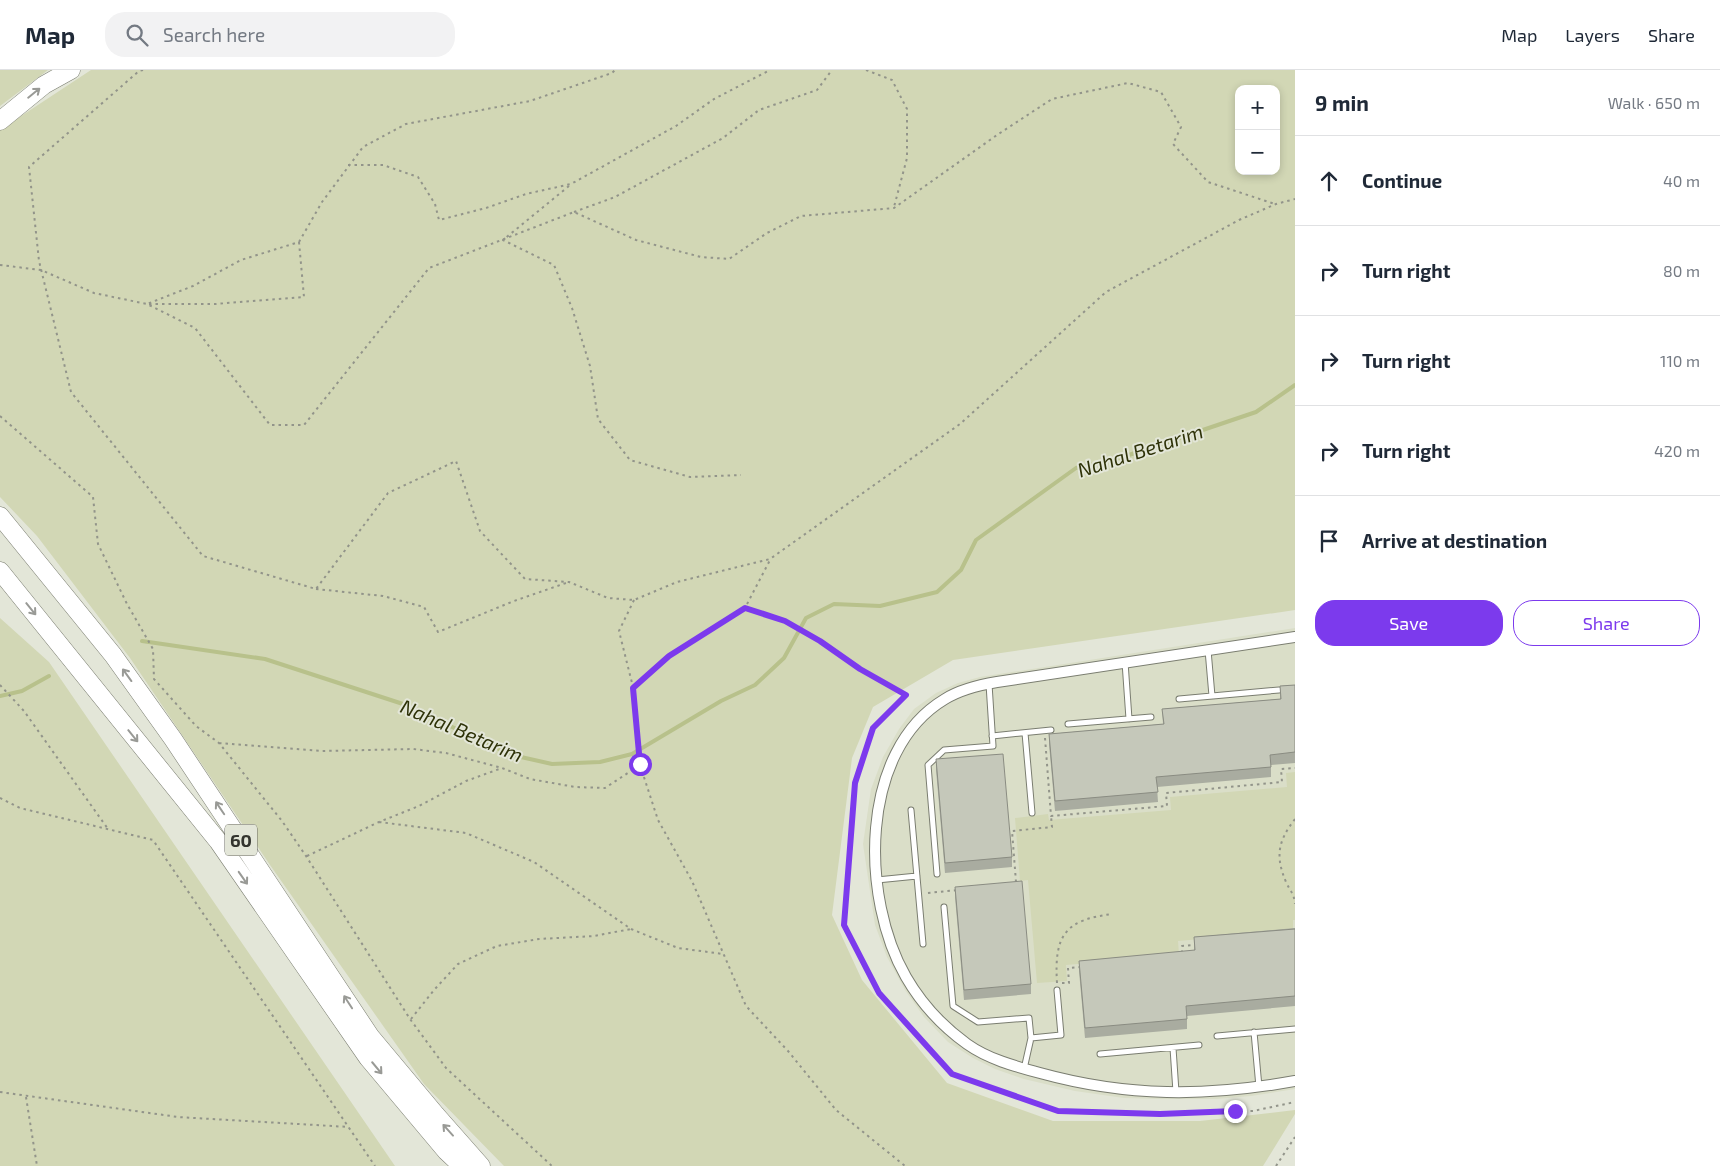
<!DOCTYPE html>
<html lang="en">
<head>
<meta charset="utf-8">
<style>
	:root { --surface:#fff; --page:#f2f2f3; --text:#1f2937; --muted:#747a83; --line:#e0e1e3; --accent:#7c3aed }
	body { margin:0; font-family:"Exo 2",sans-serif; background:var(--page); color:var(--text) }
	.controls { position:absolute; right:15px; top:15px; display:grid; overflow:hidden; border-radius:10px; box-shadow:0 2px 8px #0003 }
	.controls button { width:45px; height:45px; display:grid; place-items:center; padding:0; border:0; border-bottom:1px solid var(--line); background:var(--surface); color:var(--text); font:25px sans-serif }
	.stop { position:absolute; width:15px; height:15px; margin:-11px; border:4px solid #7c3aed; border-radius:50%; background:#fff }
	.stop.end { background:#7c3aed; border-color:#fff; box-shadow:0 1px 5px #0008 }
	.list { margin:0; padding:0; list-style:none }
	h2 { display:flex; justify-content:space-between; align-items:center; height:65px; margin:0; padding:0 20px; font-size:21px }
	h2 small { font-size:16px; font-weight:400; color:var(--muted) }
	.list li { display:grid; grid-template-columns:32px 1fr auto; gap:15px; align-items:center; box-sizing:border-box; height:90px; padding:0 20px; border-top:1px solid var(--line) }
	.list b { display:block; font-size:19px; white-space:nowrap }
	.list em { font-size:16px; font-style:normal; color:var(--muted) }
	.actions { display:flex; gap:10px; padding:15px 20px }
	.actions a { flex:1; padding:11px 0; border:1px solid var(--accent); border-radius:20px; text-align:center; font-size:18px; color:var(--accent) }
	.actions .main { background:var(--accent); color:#fff }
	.icon { flex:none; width:28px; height:28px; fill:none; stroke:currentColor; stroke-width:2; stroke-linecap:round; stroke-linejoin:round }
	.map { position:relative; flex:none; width:1295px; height:1096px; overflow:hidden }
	header { display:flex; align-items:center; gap:30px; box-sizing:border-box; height:70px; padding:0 25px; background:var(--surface); border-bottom:1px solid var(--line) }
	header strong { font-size:24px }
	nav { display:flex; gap:28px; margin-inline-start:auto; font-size:18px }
	.search { width:350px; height:45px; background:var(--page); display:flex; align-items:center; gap:12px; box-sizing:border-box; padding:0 18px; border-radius:20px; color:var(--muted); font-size:19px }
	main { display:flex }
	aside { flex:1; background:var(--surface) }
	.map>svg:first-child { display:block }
	.built { fill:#dadec8 }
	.green { fill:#d2d7b5; fill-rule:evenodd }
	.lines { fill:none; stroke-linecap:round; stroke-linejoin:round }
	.stream { stroke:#b8c18b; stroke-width:4 }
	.lane-casing { stroke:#7a7d70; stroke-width:7 }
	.street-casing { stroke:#7a7d70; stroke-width:12 }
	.highway-casing { stroke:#7a7d70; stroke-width:19 }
	.path { stroke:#92948a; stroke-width:2; stroke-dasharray:2.5 4; stroke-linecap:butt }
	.lane { stroke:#fff; stroke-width:5 }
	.street { stroke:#fff; stroke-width:10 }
	.highway { stroke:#fff; stroke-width:18 }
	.wall { fill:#a9aca0 }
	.building { fill:#c5c8ba; stroke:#8a8c82 }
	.oneway { stroke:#999a96 }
	.route { stroke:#7c3aed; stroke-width:6 }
	.labels { text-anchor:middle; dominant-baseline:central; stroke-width:4; stroke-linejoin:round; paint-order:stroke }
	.shield { fill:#e3e6d8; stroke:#686961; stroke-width:1 }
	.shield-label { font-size:18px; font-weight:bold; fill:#33342e }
	.water-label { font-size:20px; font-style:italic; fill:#2e3208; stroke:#e3e6d8 }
</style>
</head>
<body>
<header>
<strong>Map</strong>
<div class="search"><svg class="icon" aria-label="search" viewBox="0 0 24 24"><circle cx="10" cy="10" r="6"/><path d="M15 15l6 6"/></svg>Search here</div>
<nav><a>Map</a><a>Layers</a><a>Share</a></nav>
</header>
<main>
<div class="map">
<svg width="1295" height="1096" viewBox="0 0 1295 1096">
	<rect width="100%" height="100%" fill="#e3e6d8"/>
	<!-- built -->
	<path class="built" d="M1295,558V1019L1251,1026L1216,1029H1161L1124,1028L1075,1021L1024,1009L995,999L973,988L948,972L924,947L905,920L887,887L875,855L863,774L871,719L883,687L899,659L914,639L936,623L958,613L980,607Z"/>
	<!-- green -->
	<path class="green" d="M0,0H48L0,36Z
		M91,0H1295V540L953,590L873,637L852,688L832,845L862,910L947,1013L1053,1051H1200L1295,1040V1044L1263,1096H504L424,1014L270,795L130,588L37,466L0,427V60ZM1239,19H1276V101H1239Z
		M0,548L49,592L395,1096H0Z
		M1295,702V850H1293V861L1178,871L1179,885L1066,895L1067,911L1037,913L1028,810L1020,811L1015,748L1048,744L1049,750L1171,740L1170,727L1287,717L1286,703Z"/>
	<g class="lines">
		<!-- stream -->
		<path class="stream" d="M142,571L265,589L403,634L512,685L552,694L600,692L632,684L721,631L755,615L784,588L806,548L834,534L880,536L937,522L961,500L976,470L1076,398L1120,388L1256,342L1295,315
			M0,626L22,621L49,606"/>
		<defs>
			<path id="lane" d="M1208,580L1212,626
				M1125,592L1129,649
				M1179,629L1279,620
				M1068,654L1151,647
				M1025,663L1032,743
				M992,666L1051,660
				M911,740L923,874
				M937,804L928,695L944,680L993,676L989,614
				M877,810L917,806
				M944,837L953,936L978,952L1029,948L1031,968L1024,999
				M1254,962L1259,1017
				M1217,966L1295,959
				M1031,968L1061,965L1057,920
				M1173,978L1176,1022
				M1100,984L1199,975"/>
			<path id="street" d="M1295,567L997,612C979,615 961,619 945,629C858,681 861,829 906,907C921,933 942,956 967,974C988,989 1014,996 1040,1003C1127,1027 1206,1027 1295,1011"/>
			<path id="highway" d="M0,51L44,15L71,0
				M0,446L113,585L173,669L370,966L436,1045L481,1096
				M0,501L218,771L368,988L446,1081L462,1096"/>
		</defs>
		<!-- lane casing -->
		<use href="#lane" class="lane-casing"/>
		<!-- street casing -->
		<use href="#street" class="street-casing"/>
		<!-- highway casing -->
		<use href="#highway" class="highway-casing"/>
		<!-- path -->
		<path class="path" d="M143,0L139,1L29,97L39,191L71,322L203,486L316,519L388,423L456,391L480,461L525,509L569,512L608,528L634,530L677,512L770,489L960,354L1106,222L1239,150L1276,134L1295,129
			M866,0L892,10L907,39V88L894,137
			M348,95H383L418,107L435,134L439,150L486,138L526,124L571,114L676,56L714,29L770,0
			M569,116L503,170L554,195L572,238L590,296L598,349L630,390L690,407L741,405
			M574,142L615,127L723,68L759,40L817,20L832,0
			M299,172L322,132L363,77L406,54L530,31L612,3L615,0
			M299,172L304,227L215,234H147L193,216L241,190Z
			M0,195L41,200L94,223L147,234L195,258L270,355H304L429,198L574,142L636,170L701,187L729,189L767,163L801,146L894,138L997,65L1052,29L1128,13L1161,22L1181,57L1173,74L1208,112L1275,134
			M0,346L93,427L98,474L127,534L153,579L154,609L196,656L219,673L282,751L306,786L410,949L446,998L552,1096
			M316,519L383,526L424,537L438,562L514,531L566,513
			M634,530L619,561L633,617L669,586L745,538L770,490
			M745,538L785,551L821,571L860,599L907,625L873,658L855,713L844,855L879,923L952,1004L1058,1041L1160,1044L1253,1041L1295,1032
			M0,615L24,641L108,759
			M633,617L640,695L658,750L692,811L746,936L788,981L836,1040L905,1096
			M1045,668L1051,746L1167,736L1166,723L1282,712L1281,699L1295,698
			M219,673L322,681L413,679L446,683L502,698
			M0,728L20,738L153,770L375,1096
			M1295,749C1278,771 1275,786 1286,812C1290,821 1294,823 1295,834
			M379,752L466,763L534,792L631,859L678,878L723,884
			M307,786L379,752L419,736L466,711L502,698L530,709L575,717L605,718L640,695
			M1016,812L1012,761L1052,757L1051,746
			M928,823L958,820
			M1182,883V876L1195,875
			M1057,913C1054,865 1065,850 1112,844
			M1062,913H1069L1068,898L1081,897
			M411,949L434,920L458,894L497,876L539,869L594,866L631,859
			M0,1022L178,1047L349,1057
			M26,1027L37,1096
			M1276,1096L1295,1067"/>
		<!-- lane -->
		<use href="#lane" class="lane"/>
		<!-- street -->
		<use href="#street" class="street"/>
		<!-- highway -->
		<use href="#highway" class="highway"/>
	</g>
	<!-- wall -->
	<path class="wall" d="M1295,615V693L1271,695V707L1157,717L1158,732L1055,741L1049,674V664L1163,654L1162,639L1280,629V616Z
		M936,689L1012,787V797L945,803L936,700Z
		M955,817L1031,914V924L964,930L955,827Z
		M1295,858V936L1187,946V959L1085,968L1079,901V891L1194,881V867Z"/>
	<!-- building -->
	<path class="building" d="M1295,615V682L1270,685L1271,697L1156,707L1158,722L1055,731L1049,664L1164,654L1162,639L1281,629L1280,616Z
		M1003,684L1012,787L945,793L936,689Z
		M1022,811L1031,914L964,920L955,817Z
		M1295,859V926L1186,936L1187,949L1085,958L1079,891L1195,880L1194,867Z"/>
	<!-- one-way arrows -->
	<defs><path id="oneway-shaft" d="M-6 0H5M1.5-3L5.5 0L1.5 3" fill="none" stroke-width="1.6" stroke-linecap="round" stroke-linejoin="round" transform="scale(1.25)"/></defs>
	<g class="oneway">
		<use href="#oneway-shaft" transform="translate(34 23) rotate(-39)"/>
		<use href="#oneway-shaft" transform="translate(31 539) rotate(51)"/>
		<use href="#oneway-shaft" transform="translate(127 605) rotate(-126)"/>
		<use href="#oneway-shaft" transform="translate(133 666) rotate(51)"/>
		<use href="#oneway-shaft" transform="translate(220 738) rotate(-124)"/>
		<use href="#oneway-shaft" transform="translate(243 808) rotate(55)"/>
		<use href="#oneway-shaft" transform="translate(348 932) rotate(-123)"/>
		<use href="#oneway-shaft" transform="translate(377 998) rotate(50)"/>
		<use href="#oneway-shaft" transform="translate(448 1060) rotate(-132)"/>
	</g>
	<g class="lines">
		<!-- route -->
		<path class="route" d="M640,694L633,618L669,586L745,538L785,551L820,571L860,599L906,625L873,658L855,713L844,855L879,923L952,1004L1058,1041L1160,1044L1235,1041"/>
	</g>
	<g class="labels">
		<!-- shield labels -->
		<rect class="shield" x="225" y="754.5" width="32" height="31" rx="4"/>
		<g class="shield-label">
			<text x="241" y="770">60</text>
		</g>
		<!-- water labels -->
		<g class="water-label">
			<text transform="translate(1140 380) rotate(-18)">Nahal Betarim</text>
			<text transform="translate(462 660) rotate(23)">Nahal Betarim</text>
		</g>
	</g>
</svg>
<div class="controls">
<button>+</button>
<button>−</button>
</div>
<div class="stop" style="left:640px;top:694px"></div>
<div class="stop end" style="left:1235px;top:1041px"></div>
</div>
<aside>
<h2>9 min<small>Walk · 650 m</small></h2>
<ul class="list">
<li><svg class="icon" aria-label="ahead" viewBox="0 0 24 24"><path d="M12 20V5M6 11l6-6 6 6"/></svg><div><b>Continue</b></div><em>40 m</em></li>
<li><svg class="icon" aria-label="right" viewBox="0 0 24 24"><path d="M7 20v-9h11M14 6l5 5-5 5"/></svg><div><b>Turn right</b></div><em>80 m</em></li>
<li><svg class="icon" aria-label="right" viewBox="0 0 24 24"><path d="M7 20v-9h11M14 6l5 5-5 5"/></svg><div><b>Turn right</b></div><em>110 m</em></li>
<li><svg class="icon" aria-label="right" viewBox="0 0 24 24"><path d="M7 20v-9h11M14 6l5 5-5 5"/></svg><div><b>Turn right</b></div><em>420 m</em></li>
<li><svg class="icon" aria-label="arrive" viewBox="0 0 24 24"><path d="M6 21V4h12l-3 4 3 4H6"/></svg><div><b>Arrive at destination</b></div></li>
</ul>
<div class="actions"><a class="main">Save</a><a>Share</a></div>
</aside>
</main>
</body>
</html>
